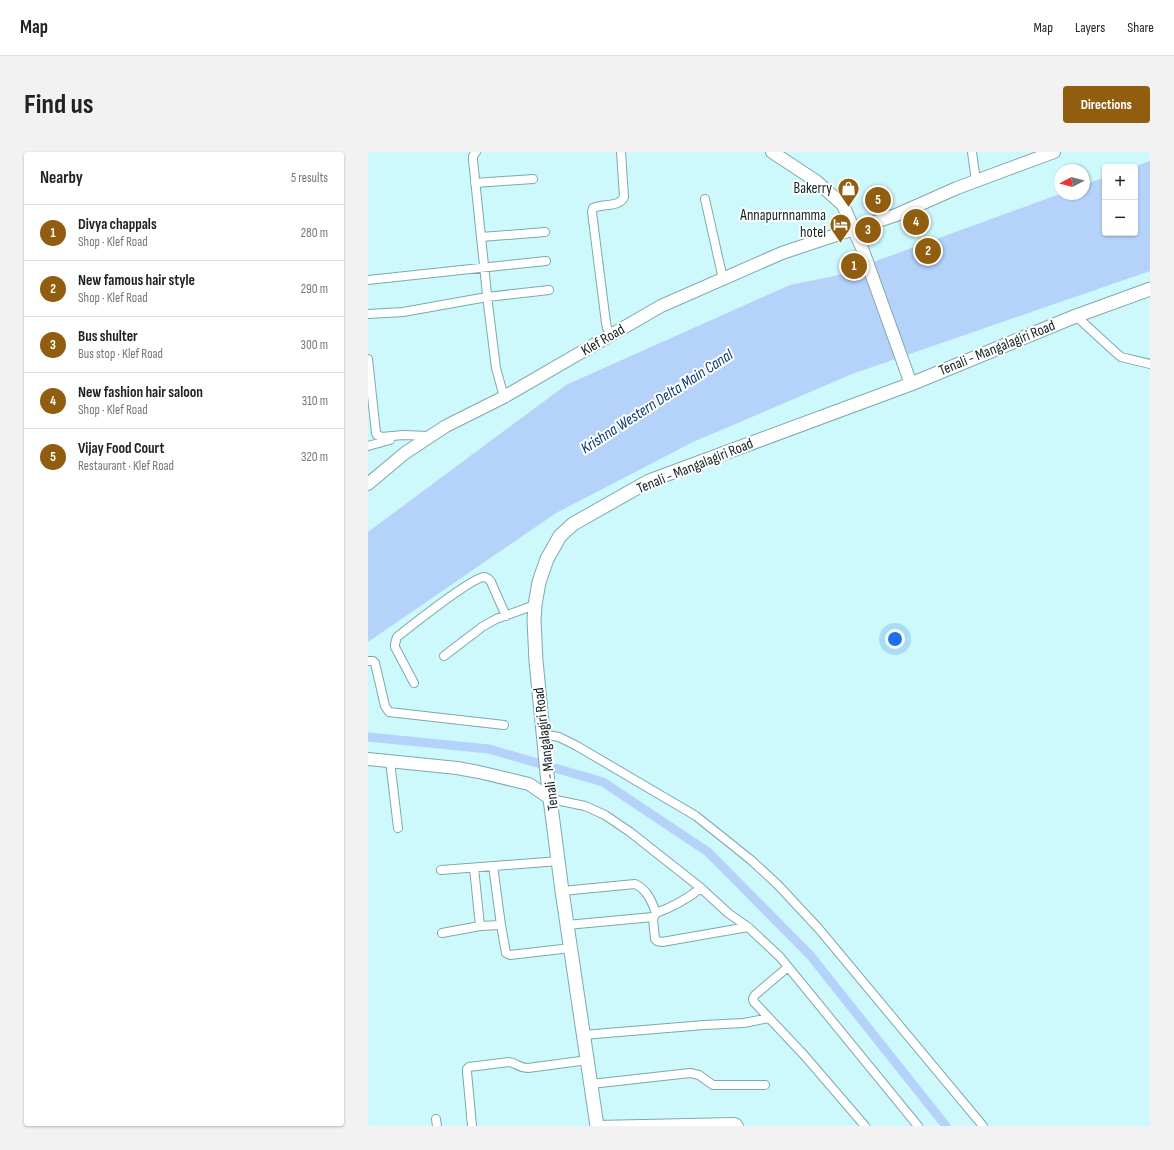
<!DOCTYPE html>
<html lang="en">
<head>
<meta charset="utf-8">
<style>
	:root { --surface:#fff; --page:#f2f2f2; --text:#222; --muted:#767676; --line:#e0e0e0; --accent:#915e10 }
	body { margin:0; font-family:"Sofia Sans Condensed",sans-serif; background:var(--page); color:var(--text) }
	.controls { position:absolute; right:12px; top:12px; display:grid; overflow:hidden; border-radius:4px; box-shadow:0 1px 3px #0004 }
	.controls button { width:36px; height:36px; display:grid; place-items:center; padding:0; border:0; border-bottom:1px solid var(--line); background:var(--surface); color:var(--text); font:20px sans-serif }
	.compass { position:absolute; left:686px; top:12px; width:36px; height:36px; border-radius:50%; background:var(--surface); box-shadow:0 1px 3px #0004; rotate:263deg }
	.you { position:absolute; left:527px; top:487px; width:14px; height:14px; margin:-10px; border:3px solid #fff; border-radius:50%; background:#1a73e8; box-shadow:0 0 0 6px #1a73e833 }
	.badge { display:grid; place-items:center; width:26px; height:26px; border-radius:50%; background:var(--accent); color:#fff; font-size:13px; font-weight:700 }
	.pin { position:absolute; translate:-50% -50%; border:2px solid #fff; box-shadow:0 1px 4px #0006 }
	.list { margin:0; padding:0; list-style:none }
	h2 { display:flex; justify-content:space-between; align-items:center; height:52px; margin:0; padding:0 16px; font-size:17px }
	h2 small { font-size:13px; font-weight:400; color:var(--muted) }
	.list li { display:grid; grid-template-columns:26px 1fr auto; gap:12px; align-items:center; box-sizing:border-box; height:56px; padding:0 16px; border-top:1px solid var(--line) }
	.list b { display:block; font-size:15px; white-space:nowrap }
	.list p { margin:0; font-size:13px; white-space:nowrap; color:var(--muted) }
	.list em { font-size:13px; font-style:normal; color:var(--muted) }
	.map { position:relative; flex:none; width:782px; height:974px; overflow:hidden; border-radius:4px }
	header { display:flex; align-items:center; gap:24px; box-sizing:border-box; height:56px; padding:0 20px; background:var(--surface); border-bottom:1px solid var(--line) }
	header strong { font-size:19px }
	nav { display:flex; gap:22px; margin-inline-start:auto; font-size:14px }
	.intro { display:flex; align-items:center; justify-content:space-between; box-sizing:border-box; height:96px; padding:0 24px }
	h1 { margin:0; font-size:28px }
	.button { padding:10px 18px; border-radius:4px; background:var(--accent); color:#fff; font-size:14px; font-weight:700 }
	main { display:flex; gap:24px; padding:0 24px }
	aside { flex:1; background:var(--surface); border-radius:4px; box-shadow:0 1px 3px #0004 }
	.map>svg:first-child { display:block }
	.water { fill:#b4d2fa }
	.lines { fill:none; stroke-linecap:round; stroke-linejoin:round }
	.canal { stroke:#b4d2fa; stroke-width:9 }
	.street-casing { stroke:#7fa8ac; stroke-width:10 }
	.secondary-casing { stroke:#7fa8ac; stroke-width:14 }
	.primary-casing { stroke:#7fa8ac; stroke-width:15 }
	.street { stroke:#fff; stroke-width:8 }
	.secondary { stroke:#fff; stroke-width:12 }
	.primary { stroke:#fff; stroke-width:13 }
	.labels { text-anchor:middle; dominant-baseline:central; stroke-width:4; stroke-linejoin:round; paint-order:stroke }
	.poi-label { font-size:15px; fill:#142426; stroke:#fff; text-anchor:end }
	.street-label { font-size:15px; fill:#142426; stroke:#fff }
	.water-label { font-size:16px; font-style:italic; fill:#0b3b74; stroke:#fff }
</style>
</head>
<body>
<header>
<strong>Map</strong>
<nav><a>Map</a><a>Layers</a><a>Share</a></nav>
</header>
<div class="intro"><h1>Find us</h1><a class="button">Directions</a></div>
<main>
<aside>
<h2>Nearby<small>5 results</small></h2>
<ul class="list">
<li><span class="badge">1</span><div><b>Divya chappals</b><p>Shop · Klef Road</p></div><em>280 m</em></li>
<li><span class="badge">2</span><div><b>New famous hair style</b><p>Shop · Klef Road</p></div><em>290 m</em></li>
<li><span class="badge">3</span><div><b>Bus shulter</b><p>Bus stop · Klef Road</p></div><em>300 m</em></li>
<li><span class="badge">4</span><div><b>New fashion hair saloon</b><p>Shop · Klef Road</p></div><em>310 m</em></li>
<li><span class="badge">5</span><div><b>Vijay Food Court</b><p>Restaurant · Klef Road</p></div><em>320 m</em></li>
</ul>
</aside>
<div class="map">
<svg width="782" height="974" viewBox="0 0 782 974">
	<rect width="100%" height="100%" fill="#cdf8fc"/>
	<!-- water -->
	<path class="water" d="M782,9V119L484,222L325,290L188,361L0,490V380L198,233L422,133L467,124L692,42H716V33L737,25V81H767V15H765Z"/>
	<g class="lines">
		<!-- canal -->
		<path class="canal" d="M0,585L121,597L235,630L340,700L442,803L578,974"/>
		<defs>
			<path id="street" d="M108,0L105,4V8L120,152L128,216L136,245
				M604,0L608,29
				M107,31L165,27
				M337,47L355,127
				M113,85L177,80
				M0,128L178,109
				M0,162L35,160L119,145L181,138
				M708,164L746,199L753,205L782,212
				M244,183L239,176L238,171L224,60L225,56C235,51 251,56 256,45L253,0
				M0,207L8,281L9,283L14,285L35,283L62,284
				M0,294L22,288
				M76,504L114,475L128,467L167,453
				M0,509H5L7,511L17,554L21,560L136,573
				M46,531L27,495V492L29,485C43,474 103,426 116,425C119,425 121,427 123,430L138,464
				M175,582L191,585L209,594L328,664L383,708L410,733L451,777L615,974
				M22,609L30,676
				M183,647L217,654L237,663L262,680L333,736L360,761L380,775L412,805L550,974
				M125,714L133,773L138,801L142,803L203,796
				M106,716L112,774
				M73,718L191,709
				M333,736C319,747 305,755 288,761L285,767L287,787L289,789L294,790L380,775
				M194,739L267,732C279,737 284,750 288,761
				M199,773L285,765
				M74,781L112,774L133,773
				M420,815L387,843L385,847L386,850L436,903L497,974
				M215,883L336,873L376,871L401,866
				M223,932L322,921L331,923L345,933H397
				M68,967L69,974
				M229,973L366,970L369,971L371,974
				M104,974L99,920V917L101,915L141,910C149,911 150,916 160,916L220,908"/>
			<path id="secondary" d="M404,0L448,29L475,53L494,96L543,232
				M0,332L37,301L78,274L136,245L293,154L414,101L528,63L589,36L686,0
				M0,607L89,616L111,620L161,632L183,647"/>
			<path id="primary" d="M229,974L194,739L180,631L168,509L166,468L167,453L171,430L179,407L192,384L205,372L281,329L543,232L708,164L782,137"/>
		</defs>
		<!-- street casing -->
		<use href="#street" class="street-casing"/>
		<!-- secondary casing -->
		<use href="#secondary" class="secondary-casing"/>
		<!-- primary casing -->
		<use href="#primary" class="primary-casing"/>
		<!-- street -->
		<use href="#street" class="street"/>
		<!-- secondary -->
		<use href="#secondary" class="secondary"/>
		<!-- primary -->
		<use href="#primary" class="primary"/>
	</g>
	<!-- icons -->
	<defs>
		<symbol id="shop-pin" viewBox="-11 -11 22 30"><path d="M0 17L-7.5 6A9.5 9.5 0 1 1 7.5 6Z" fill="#915e10" stroke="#fff"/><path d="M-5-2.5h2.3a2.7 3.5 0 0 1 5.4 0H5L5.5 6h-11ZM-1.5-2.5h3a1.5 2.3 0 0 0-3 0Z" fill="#fff"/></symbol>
		<symbol id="hotel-pin" viewBox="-11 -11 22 30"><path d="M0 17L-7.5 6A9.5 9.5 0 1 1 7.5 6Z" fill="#915e10" stroke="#fff"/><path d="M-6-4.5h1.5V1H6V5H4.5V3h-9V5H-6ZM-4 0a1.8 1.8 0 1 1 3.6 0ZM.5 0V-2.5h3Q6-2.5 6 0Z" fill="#fff"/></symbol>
	</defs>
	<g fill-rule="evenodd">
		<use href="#shop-pin" x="468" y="24" width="25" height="34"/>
		<use href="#hotel-pin" x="460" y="60" width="25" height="34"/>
	</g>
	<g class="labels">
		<!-- poi labels -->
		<g class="poi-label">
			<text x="464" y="36">Bakerry</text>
			<text x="458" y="63">Annapurnnamma<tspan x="458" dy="17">hotel</tspan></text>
		</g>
		<!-- street labels -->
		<g class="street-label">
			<text transform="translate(235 188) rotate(-30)">Klef Road</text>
			<text transform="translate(629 196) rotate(-22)">Tenali - Mangalagiri Road</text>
			<text transform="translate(327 314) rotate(-22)">Tenali - Mangalagiri Road</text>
			<text transform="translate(178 597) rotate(-97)">Tenali - Mangalagiri Road</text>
		</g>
		<!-- water labels -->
		<g class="water-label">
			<text transform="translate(289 250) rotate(-33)">Krishna Western Delta Main Canal</text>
		</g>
	</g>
</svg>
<div class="controls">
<button>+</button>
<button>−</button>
</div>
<svg class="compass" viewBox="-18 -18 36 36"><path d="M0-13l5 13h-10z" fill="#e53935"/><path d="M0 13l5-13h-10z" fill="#767676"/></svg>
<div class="you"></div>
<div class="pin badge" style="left:486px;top:114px">1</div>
<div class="pin badge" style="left:560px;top:99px">2</div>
<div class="pin badge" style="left:500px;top:78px">3</div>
<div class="pin badge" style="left:548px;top:70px">4</div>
<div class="pin badge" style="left:510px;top:48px">5</div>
</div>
</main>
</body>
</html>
